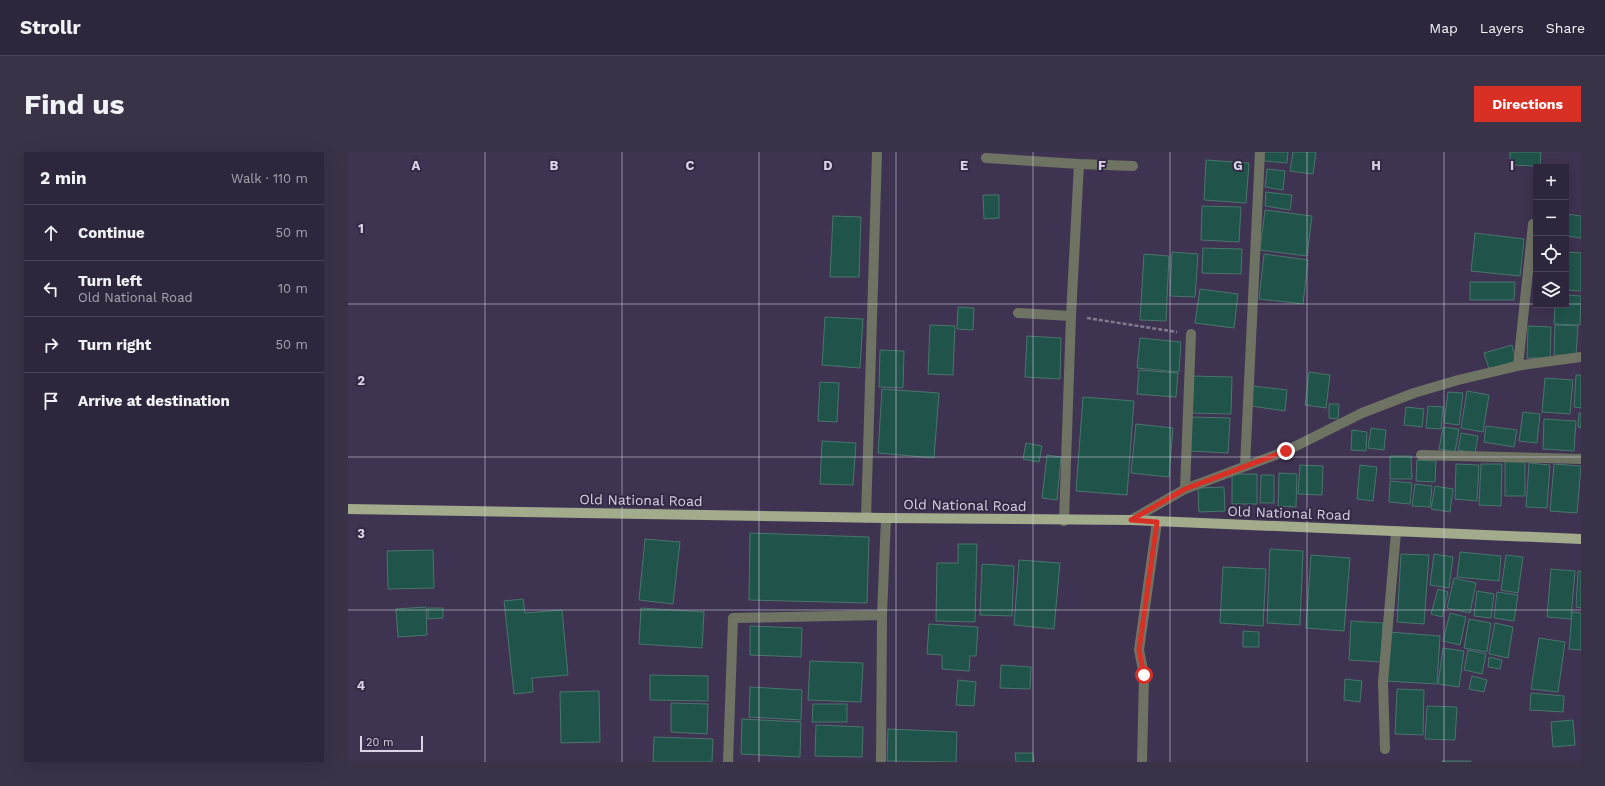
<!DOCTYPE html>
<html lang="en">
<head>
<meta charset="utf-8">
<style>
	:root { --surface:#2e263c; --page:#3a3247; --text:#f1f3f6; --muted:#a7a5af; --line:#494356; --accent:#d93025 }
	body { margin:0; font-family:"Work Sans",sans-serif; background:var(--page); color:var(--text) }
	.controls { position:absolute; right:12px; top:12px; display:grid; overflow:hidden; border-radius:0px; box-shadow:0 4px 16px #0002 }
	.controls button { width:36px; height:36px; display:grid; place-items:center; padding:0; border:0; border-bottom:1px solid var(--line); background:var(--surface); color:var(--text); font:20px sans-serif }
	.scale { position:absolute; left:12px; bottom:10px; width:63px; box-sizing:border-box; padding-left:4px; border:2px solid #d9d3e5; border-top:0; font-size:11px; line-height:14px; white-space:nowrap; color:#d9d3e5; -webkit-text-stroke:3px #332945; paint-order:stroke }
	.stop { position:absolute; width:12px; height:12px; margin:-9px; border:3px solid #d93025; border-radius:50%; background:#fff }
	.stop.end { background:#d93025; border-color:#fff; box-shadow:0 1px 4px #0008 }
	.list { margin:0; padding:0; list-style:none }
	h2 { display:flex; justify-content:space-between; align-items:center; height:52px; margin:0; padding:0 16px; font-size:17px }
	h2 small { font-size:13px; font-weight:400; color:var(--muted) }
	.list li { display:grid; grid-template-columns:26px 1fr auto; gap:12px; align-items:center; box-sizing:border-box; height:56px; padding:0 16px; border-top:1px solid var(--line) }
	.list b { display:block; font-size:15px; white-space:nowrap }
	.list p { margin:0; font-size:13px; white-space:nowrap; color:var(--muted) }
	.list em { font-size:13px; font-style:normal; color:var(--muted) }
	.icon { flex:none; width:22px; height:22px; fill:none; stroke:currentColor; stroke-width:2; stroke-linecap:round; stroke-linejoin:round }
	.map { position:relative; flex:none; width:1233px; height:610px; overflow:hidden; border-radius:0px }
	header { display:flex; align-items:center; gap:24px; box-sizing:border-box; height:56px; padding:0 20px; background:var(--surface); border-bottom:1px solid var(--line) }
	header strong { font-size:19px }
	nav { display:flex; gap:22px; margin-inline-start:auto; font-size:14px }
	.intro { display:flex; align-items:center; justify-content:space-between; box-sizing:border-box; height:96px; padding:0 24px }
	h1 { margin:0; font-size:28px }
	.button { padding:10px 18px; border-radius:0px; background:var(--accent); color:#fff; font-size:14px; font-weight:700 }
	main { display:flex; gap:24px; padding:0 24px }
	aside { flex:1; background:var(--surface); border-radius:0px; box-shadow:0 4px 16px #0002 }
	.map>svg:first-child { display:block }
	.building { fill:#20544b; stroke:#49756c }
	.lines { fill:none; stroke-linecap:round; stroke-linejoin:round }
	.path { stroke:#837a92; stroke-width:2.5; stroke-dasharray:4 2; stroke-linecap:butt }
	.minor { stroke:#6f7364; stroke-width:10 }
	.major { stroke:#a3ab8d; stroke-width:10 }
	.route { stroke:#d93025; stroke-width:5 }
	.grid { fill:none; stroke:#d9d3e5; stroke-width:1; stroke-opacity:0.55 }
	.labels { text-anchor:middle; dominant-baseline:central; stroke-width:4; stroke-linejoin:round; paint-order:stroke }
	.street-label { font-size:14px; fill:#d9d3e5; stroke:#332945 }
	.grid-label { font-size:13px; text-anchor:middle; font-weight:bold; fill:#d9d3e5; stroke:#332945; stroke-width:4; stroke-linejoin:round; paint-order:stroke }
</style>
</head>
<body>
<header>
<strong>Strollr</strong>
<nav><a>Map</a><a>Layers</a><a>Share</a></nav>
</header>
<div class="intro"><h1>Find us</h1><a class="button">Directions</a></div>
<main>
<aside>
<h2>2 min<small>Walk · 110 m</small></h2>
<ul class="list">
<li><svg class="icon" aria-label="ahead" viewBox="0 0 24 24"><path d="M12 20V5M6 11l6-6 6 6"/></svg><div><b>Continue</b></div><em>50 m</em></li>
<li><svg class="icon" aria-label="left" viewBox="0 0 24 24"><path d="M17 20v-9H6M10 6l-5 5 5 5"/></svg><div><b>Turn left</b><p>Old National Road</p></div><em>10 m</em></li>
<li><svg class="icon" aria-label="right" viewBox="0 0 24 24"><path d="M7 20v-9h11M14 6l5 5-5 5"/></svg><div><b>Turn right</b></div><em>50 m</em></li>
<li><svg class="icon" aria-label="arrive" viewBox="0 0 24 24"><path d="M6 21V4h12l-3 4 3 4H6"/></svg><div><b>Arrive at destination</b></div></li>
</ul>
</aside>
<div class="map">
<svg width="1233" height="610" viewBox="0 0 1233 610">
	<rect width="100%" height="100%" fill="#3e3350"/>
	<!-- building -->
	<path class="building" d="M916,0H940L939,11L916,9Z
		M945,0H968L965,22L942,19Z
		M1162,0H1193L1192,14L1162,13Z
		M858,8L901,11L898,51L856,48Z
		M919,17L937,19L935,38L917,35Z
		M918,40L944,43L942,58L917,54Z
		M635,43H651V66L636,67Z
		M854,54L893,55L891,90L853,88Z
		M917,58L964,64L959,104L912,98Z
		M1218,62L1233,64V86L1218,84Z
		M485,64L513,65L511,125H482Z
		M1127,81L1176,87L1172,124L1123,119Z
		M855,96L894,97L893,122L854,121Z
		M824,100L850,102L847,145L822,144Z
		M1218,100L1233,101V139L1218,138Z
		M796,102L821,104L818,169L792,168Z
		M916,102L960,108L955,152L911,147Z
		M1188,112V133H1185Z
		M1122,130H1167L1166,148H1122Z
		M852,137L890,142L886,176L847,171Z
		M1218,143L1233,144L1232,173L1206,172L1207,153H1218Z
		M610,155L626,156L625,178L609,177Z
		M477,165L515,167L512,216L474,213Z
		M582,173L607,174L605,223L580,222Z
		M1207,173L1230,174L1228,204L1206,203Z
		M1180,174L1203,175L1202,206H1179Z
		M679,184L713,186L712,227L677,225Z
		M792,186L833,190L831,220L789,216Z
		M1164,193L1168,209L1141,217L1136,201Z
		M532,198L556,199L555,236L531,235Z
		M791,218L830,221L828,245L789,242Z
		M961,220L982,223L978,256L957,253Z
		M1228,223H1233V256L1226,255Z
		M844,224L884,225L883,262L844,261Z
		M1197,226L1225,228L1222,262L1194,260Z
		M472,230L491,231L489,270L470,269Z
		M905,234L939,238L937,259L903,254Z
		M534,237L591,241L586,306L530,301Z
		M1119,239L1141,243L1135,280L1113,276Z
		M1100,240L1115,241L1111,273L1096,271Z
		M735,245L786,249L779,343L728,339Z
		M981,252H991L990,267L981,266Z
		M1080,254L1095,255L1093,277L1078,276Z
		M1058,255L1076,257L1074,275L1056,273Z
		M1175,260L1192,262L1189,291L1171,289Z
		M1231,261H1233V276L1230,275Z
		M844,265L882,266L880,301L842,299Z
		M1196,267L1228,269L1226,299L1195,297Z
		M788,272L825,276L821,325L783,321Z
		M1138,274L1169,278L1166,295L1136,290Z
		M1095,275L1111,277L1107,300L1091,297Z
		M1023,276L1038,278L1036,298L1020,296Z
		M1004,278L1019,280L1018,299L1003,298Z
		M1113,281L1130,284L1127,301L1110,298Z
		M474,289L508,291L505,333L472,332Z
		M678,291L694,294L691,310L675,307Z
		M699,303L713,305L709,348L694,346Z
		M1042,304H1063L1064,327H1042Z
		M1157,307H1177V344H1157Z
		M1069,308L1088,309L1087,330L1068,329Z
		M1181,311L1202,313L1199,356L1178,355Z
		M1108,312L1131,313L1129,349L1107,347Z
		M1133,312H1154L1153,354L1131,353Z
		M1206,312L1233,314L1229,361L1202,359Z
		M952,313L975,314L974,343L950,342Z
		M1012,313L1029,315L1025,349L1009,347Z
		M931,321L949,322L948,355L930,354Z
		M884,322H909V352H884Z
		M913,323H926V351H912Z
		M1042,329L1064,331L1062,352L1041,350Z
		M1067,332L1084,334L1082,355L1064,354Z
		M1087,334L1105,337L1102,360L1083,357Z
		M876,335L877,359L851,360L850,336Z
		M402,381L521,385L519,451L401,448Z
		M297,387L332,390L325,452L291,448Z
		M610,392H629L627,470L588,469L589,411H610Z
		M922,397L955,399L952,473L919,471Z
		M85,398L86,436L40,437L39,399Z
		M1112,400L1153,404L1151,429L1109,425Z
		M1053,402L1081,403L1076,472L1049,470Z
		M1086,402L1105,405L1101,436L1082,433Z
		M963,403L1002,406L996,479L958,476Z
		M1158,403L1175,405L1170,441L1153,438Z
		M671,408L712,411L706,477L666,473Z
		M634,412L666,414L664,464L632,463Z
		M875,415L918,417L915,474L872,471Z
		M1203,417L1227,419L1223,467L1199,465Z
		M1230,419H1233V456L1228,455Z
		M1106,426L1128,431L1122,461L1099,456Z
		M1090,437L1100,440L1094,465L1083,462Z
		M1129,439L1146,442L1143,466L1126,464Z
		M1149,440L1170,443L1166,469L1146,466Z
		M175,447L177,461L214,458L220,523L184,526L185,540L166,542L156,449Z
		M78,455L79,483L50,485L48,457Z
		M80,456H95V466L80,467Z
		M293,456L356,460L354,496L291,492Z
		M1224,460L1233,461V498L1221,497Z
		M1102,461L1118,465L1112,493L1095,489Z
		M1121,467L1143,471L1139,500L1116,496Z
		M1003,469L1035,471L1033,510L1001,508Z
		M1147,471L1165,475L1160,506L1141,502Z
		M581,472L630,475L628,504H622L621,519L594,517V503L579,502Z
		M402,474L454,476L453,505L402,503Z
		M895,479L911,480V495H895Z
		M1041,480L1092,484L1089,532L1038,529Z
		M1191,486L1217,490L1210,540L1183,537Z
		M1095,496L1116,499L1111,535L1090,532Z
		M1120,498L1138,502L1134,522L1116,518Z
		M1141,505L1154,508L1152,517L1140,515Z
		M462,509L515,511L513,550L460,548Z
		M653,513L683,515L682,537L652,536Z
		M302,523L360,524V549L302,548Z
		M1124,524L1139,528L1136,540L1121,537Z
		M997,527L1014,529L1012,550L996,548Z
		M610,528L628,530L626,554L608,553Z
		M402,535L454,538L453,568L401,565Z
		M1049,537L1076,538L1075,583L1047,582Z
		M251,539L252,590L213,591L212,540Z
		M1183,541L1216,544L1215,560L1182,558Z
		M323,551L360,552L359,582L323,580Z
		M465,552H499V570H464Z
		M1079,554L1109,555L1107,588L1077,587Z
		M394,567L453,570L452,605L393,602Z
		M1225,568L1227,593L1205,595L1203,570Z
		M468,573L515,575L514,605L467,604Z
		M540,577L609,580L608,610L539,609Z
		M306,585L365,587L364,610H305Z
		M667,601H685L686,610H668Z
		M1094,609H1123V610H1094Z"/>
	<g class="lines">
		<!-- path -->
		<path class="path" d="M739,166L829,180"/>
		<!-- minor -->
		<path class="minor" d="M638,6L731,12L785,14
			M670,161L723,164
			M1170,214L1185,72
			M1073,303L1233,307
			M897,314L912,0
			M837,337L843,182
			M518,366L529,0
			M783,368L837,337L938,299L1014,261L1066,241L1110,228L1174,213L1233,205
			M716,369L723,164L731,12
			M1037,597L1035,530L1048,380
			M380,610L385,466L534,463
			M533,610L534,463L538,366
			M794,610L796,523L791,498L809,370"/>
		<!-- major -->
		<path class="major" d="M0,357L538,366L783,368L1233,387"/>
	</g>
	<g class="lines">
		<!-- route -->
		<path class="route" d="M796,523L791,498L809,370L783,368L837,337L938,299"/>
	</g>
	<!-- grid -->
	<path class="grid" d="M137,0V610M274,0V610M411,0V610M548,0V610M685,0V610M822,0V610M959,0V610M1096,0V610M0,152H1188M1218,152H1233M0,305H1233M0,458H1233"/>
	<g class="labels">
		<!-- street labels -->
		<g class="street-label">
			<text transform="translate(293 348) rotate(1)">Old National Road</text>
			<text transform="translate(617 353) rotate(1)">Old National Road</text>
			<text transform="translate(941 361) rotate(2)">Old National Road</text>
		</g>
	</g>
	<g class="grid-label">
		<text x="68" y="18">A</text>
		<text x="206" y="18">B</text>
		<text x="342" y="18">C</text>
		<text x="480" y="18">D</text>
		<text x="616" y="18">E</text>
		<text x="754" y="18">F</text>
		<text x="890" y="18">G</text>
		<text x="1028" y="18">H</text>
		<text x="1164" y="18">I</text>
		<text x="13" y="81">1</text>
		<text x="13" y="233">2</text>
		<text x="13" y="386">3</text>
		<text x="13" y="538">4</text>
	</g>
</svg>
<div class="controls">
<button>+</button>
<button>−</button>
<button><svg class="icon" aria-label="locate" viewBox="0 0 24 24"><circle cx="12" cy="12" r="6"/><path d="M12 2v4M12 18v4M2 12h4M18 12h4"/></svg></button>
<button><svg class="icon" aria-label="layers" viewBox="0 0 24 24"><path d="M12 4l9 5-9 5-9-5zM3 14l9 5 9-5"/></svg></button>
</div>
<div class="scale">20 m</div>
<div class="stop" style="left:796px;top:523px"></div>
<div class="stop end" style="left:938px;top:299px"></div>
</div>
</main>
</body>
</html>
